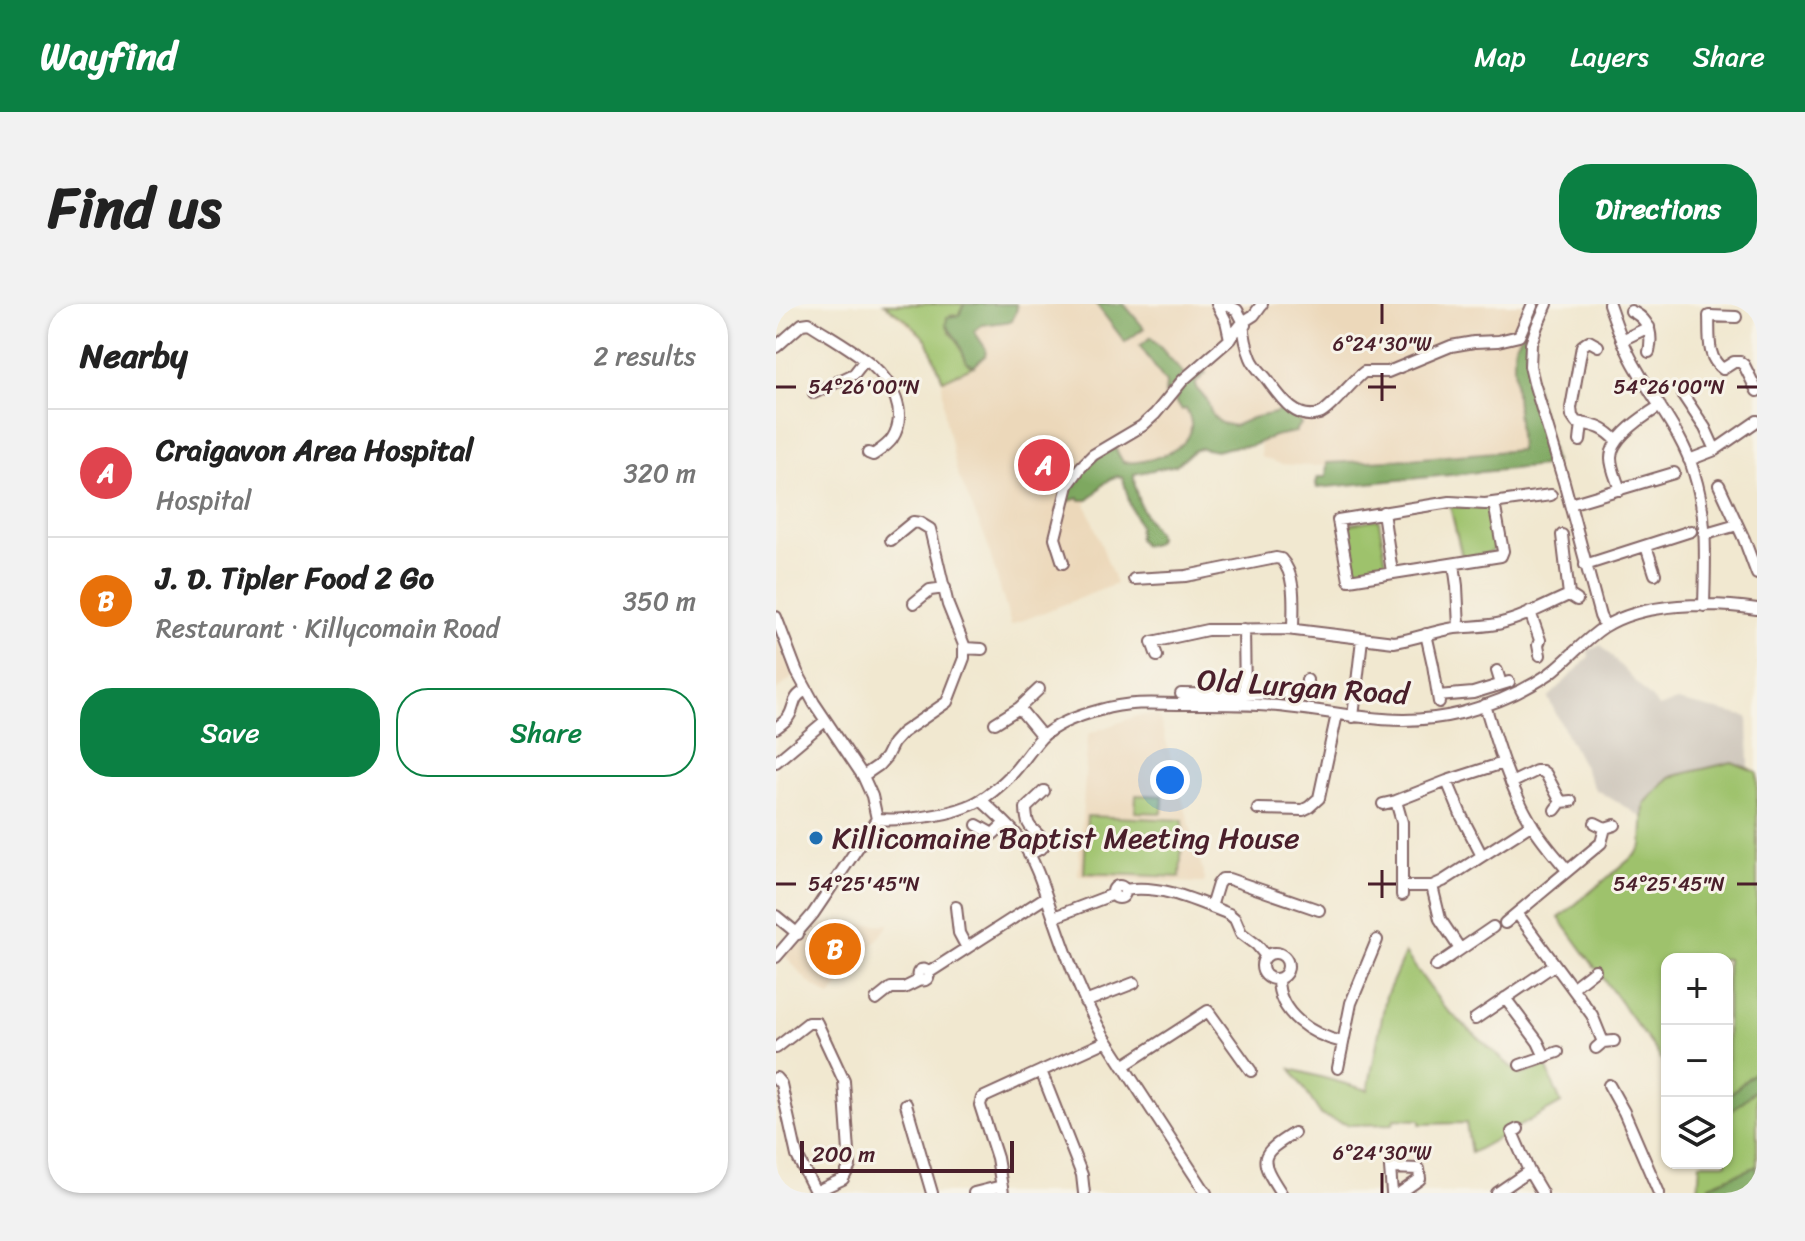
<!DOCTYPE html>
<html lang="en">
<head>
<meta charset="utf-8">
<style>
	:root { --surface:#fff; --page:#f2f2f2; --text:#222; --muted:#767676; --line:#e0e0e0; --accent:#0b8043 }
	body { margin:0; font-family:Sriracha,sans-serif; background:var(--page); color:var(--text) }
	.controls { position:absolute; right:24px; bottom:24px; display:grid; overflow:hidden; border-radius:16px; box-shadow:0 2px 6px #0004 }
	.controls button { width:72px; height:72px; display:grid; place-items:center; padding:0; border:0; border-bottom:2px solid var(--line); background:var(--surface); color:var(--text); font:40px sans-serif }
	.scale { position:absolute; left:24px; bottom:20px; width:214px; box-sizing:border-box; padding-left:8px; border:4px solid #4a1f2b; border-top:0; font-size:22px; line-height:28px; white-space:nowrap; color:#4a1f2b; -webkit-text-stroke:6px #f7f3e8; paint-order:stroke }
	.you { position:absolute; left:394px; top:476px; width:28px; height:28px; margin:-20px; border:6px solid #fff; border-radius:50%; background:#1a73e8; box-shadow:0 0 0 12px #1a73e833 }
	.badge { display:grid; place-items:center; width:52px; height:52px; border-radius:50%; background:var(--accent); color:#fff; font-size:26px; font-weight:700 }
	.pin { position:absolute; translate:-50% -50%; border:4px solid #fff; box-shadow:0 2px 8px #0006 }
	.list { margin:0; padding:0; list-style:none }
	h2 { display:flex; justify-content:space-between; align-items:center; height:104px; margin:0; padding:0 32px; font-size:34px }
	h2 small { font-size:26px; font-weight:400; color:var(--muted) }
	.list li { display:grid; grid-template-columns:52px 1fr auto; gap:24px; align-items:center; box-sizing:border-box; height:128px; padding:0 32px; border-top:2px solid var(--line) }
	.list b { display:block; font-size:30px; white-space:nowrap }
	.list p { margin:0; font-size:26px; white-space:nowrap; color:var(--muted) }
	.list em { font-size:26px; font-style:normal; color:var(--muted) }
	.actions { display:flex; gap:16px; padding:24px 32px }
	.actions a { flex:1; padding:18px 0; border:2px solid var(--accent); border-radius:32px; text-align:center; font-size:28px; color:var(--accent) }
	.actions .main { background:var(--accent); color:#fff }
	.icon { flex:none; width:44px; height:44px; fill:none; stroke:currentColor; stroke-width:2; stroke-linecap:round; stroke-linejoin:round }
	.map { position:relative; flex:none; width:981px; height:889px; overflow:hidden; border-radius:32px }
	header { display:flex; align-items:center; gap:48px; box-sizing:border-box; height:112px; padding:0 40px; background:var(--accent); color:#fff }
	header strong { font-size:38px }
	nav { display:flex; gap:44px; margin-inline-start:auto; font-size:28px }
	.intro { display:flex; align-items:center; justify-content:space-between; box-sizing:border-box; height:192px; padding:0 48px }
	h1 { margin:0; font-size:56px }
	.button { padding:20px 36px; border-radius:32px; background:var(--accent); color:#fff; font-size:28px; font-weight:700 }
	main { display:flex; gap:48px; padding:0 48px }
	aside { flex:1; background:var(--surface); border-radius:32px; box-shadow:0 2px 6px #0004 }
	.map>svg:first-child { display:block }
	.built { fill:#ecd8ba }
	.industrial { fill:#cbc3b8 }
	.green { fill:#9ec26c; stroke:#74704c; stroke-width:2 }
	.forest { fill:#7ea860; stroke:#646446; stroke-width:2 }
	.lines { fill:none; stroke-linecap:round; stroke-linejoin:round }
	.minor-casing { stroke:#846565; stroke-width:14 }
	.minor { stroke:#fff; stroke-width:10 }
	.ticks { fill:none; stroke:#4a1f2b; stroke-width:3 }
	.poi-dot { fill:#1f6fb2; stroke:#f7f3e8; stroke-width:3 }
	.labels { text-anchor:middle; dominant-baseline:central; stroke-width:6; stroke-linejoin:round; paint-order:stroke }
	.street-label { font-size:30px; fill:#4a1f2b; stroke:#f7f3e8 }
	.poi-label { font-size:30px; fill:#4a1f2b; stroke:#f7f3e8; text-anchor:start }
	.ticks-label { font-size:20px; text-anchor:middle; fill:#4a1f2b; stroke:#f7f3e8; stroke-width:6; stroke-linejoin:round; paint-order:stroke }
</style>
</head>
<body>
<header>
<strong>Wayfind</strong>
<nav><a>Map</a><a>Layers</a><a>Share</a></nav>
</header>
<div class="intro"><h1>Find us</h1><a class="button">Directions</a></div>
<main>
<aside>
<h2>Nearby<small>2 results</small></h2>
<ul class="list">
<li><span class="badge" style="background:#e0444e">A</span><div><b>Craigavon Area Hospital</b><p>Hospital</p></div><em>320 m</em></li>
<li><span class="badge" style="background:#e8710a">B</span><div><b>J. D. Tipler Food 2 Go</b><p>Restaurant · Killycomain Road</p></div><em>350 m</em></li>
</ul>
<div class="actions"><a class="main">Save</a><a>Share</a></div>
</aside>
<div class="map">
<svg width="981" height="889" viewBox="0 0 981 889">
	<rect width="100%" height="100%" fill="#f7f3e8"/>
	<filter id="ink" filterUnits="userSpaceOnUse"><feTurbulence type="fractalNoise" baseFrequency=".0125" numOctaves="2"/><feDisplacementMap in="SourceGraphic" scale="16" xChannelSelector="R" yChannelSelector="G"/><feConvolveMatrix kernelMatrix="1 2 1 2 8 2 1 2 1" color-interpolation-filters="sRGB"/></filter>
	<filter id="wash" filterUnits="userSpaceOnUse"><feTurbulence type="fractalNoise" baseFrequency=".006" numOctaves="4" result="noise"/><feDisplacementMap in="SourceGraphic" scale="32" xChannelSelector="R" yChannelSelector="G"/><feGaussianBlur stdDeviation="1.8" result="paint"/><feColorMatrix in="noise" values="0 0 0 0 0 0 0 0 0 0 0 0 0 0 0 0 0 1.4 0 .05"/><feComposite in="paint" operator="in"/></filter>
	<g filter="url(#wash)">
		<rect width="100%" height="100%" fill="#f1e8d0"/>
		<!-- built -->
		<path class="built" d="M107,0H763L747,40L752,152L533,162L505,160L485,153L484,140L510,120L422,140L393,156L334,164L310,200L340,280L235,321L209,233L181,168L169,113L166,78L162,65L150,37Z
			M0,331L17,373L0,387Z
			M375,410L383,412L429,575L428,579L350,577L302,572L312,430L360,412Z
			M41,615L48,621L114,620L54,693L32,678L9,651Z"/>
		<!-- industrial -->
		<path class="industrial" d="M825,341L883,403L901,397L972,413L973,465L956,459L869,500L868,514L819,485L772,394L813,353L812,347Z"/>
		<!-- green -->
		<path class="green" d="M108,0H188L183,11H175L173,27L182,37L191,59L198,62L167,76L151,36L129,15Z
			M674,202L709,204C715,210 724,238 717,246C712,252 694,252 686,253Z
			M601,215L603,217L611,263L609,265L577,270L569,221Z
			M956,458L981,468V889H922L924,859H951V655H891V765L880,747L783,614L860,550L866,542L868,500L894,473Z
			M360,491L387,492L386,509L359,508Z
			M311,512L407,516L404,573L308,569Z
			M629,649L668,703L744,771L770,762L785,799L695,849L690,819L644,820V816L618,815L617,820L573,821L546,812L515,765L592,786L610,692Z"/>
		<!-- forest -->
		<path class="forest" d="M188,0H240L241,5L236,17L206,21L198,27L210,45L209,52L198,62L191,59L182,37L170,21L171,13L183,11Z
			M320,0H348L368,24L349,38Z
			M752,21L757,23L750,48L778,158L777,161L541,184L540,179L542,173H550L551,159L632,155L744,146L738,62V46L739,41Z
			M375,33L408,70L389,90L390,79L364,42Z
			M427,67L430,69L420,79V84L431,96L436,111L445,119L458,122L476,114L499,109L507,104L517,108L525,120L520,125V128L498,132L475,142L456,143L440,147L425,144L417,147L400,161L358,170C358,189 365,206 375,221C377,225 381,227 382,232C382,241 373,242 367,241L362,235L363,222L354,201L347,174L341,172C328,176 322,188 312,196H304L303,194L290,198C298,174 315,153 339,144L347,158C367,161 414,147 415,123C416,116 412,110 410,105L406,106L399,98C403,86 416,73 427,67Z
			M981,766V785L951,811V793Z
			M981,862V878L960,889H938L933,881Z"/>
	</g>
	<g filter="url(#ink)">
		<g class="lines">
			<defs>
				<path id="minor" d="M441,0L450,17L454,35
					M449,0L461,6L469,21
					M771,0L761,22L755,40L754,62L758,79L788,178L824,312L829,322
					M833,0C841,23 849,46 862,67C881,101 907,131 918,169C932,213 929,256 928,302
					M855,7C873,15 877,30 873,48
					M960,13L933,12C934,31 930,54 947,65L958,58H964L968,61L981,87
					M467,18C468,31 470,42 475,54C478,62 485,68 490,74C503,91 518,117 543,110C553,107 576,77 588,68H612L675,42L698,38L722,37L743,32L756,2
					M846,36L873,23
					M822,42L813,37L806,42L795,104L796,112L800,118C819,122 827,122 841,137
					M0,43L26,20L33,19C53,32 77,45 96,61C116,79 133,109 116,135C111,142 104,146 97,151L92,149
					M38,89L78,70L89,56
					M907,91L929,124L939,146
					M804,137L806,119
					M913,156L939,146L981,117
					M943,181L968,235L981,270
					M844,186C841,176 835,164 835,154C835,133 868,112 884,102
					M718,199L727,247L725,252L573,276L562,216L674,198L709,200L775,191
					M794,200L898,169
					M607,208L616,268
					M930,230L961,221
					M786,231L793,291L801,296
					M870,242L879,270
					M287,259L279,234L292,181L305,163L317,151L366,122L379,110L407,76L452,37L467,18L478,11L486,0
					M678,260L681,282L683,323
					M809,261L915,227
					M358,275L410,272L500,254L505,255C521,272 517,304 517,326
					M138,299L154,286L169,284
					M754,308L764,336L762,341L764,351
					M0,313L21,368L38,399L87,472L96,492L101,515
					M468,325L469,391
					M650,330L657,361L663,398
					M188,344L206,345
					M381,352L376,338L431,326L511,325L618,338C639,335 658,327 679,324C696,322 713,323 729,318C751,312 772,300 793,291
					M721,367L725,380
					M530,388L531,376
					M405,390L469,391L530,388L539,391
					M662,392L697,389L733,378
					M709,401C721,441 733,481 754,517C764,535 779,551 791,566
					M243,404L266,432
					M577,413L586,335
					M219,419L243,404L263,385
					M0,424C4,421 8,418 11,415C21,403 13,394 31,386
					M0,458L49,417
					M87,472L103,461L110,453L117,439L126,429L171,398L188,354V341L172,301L154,225L144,219L137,218L115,236
					M671,477L686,513L706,552
					M735,479L760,467H766L770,470L785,498
					M205,496C218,508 233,521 244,535C259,556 268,585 276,609C291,652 305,694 329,734L430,889
					M620,497L626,518V591
					M607,500L620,497L671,477L727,459
					M482,505L527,506L533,503L543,494L561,410
					M779,506L785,498L795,497
					M101,515C125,517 168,512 190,503C207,497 222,484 234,472C246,460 254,446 265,434C280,419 305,411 324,406C350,398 376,399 402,400C438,400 475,399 511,403C573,409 621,425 685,409C715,401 747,388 773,370C792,356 808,336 828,323C867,298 936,298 981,305
					M819,519L829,524L839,521
					M201,521L217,530L229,519
					M253,551L267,543L268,538C257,521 251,529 250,504L268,487
					M337 588a6 6 0 1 1 12 0a6 6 0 1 1-12 0Z
					M626,582H656L667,577L756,520
					M656,582L664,615L684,645
					M349,586C385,580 420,597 453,610L459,615L465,629L481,641L490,652
					M180,603L183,629L191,644
					M435,603L442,580L446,575H453L543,606
					M741,609L816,711L827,738
					M0,612L22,630
					M278,613L338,590
					M729,619L825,539L829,524
					M486 662a13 13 0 1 1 26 0a13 13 0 1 1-26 0Z
					M0,653L37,610L101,515
					M660,662L717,623
					M141.5 671a5.5 5.5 0 1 1 11 0a5.5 5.5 0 1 1-11 0Z
					M152,669L270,593
					M502,675C502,710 536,731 566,738
					M796,684L819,666
					M729,694L762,738L769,753
					M100,696L115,684H128L144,676
					M309,698L358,679
					M699,715L778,661
					M0,744L32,719H41L68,777L74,862L67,875L39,888
					M820,744L827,738L838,737
					M744,761L782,748
					M347,762L432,707L475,767
					M562,764L575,699L601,636
					M265,767L306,871L308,889
					M0,774L5,780L21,852L40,889
					M833,781L848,808L883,889
					M130,800L156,889
					M742,825L736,828L753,867L766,889
					M198,889L226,882
					M227,889L221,854L204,801L206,794L331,737
					M505,889C482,854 483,851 518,829
					M616,889L614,864L643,865L644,875L624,889
					M721,889L753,867"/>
			</defs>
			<!-- minor casing -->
			<use href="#minor" class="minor-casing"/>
			<!-- minor -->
			<use href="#minor" class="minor"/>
		</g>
	</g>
	<!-- ticks -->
	<path class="ticks" d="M606,0V20M606,69V97M0,83H20M592,83H620M961,83H981M606,566V594M0,580H20M592,580H620M961,580H981M606,869V889"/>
	<!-- markers -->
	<circle class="poi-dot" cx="40" cy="534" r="8"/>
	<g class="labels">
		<!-- street labels -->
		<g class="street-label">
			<text transform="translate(527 383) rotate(4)">Old Lurgan Road</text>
		</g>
		<!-- poi labels -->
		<g class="poi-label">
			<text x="56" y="534">Killicomaine Baptist Meeting House</text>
		</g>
	</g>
	<g class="ticks-label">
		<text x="606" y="47">6°24'30"W</text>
		<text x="88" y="90">54°26'00"N</text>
		<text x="893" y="90">54°26'00"N</text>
		<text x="88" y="587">54°25'45"N</text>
		<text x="893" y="587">54°25'45"N</text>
		<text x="606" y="856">6°24'30"W</text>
	</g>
</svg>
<div class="controls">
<button>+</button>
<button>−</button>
<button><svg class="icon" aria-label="layers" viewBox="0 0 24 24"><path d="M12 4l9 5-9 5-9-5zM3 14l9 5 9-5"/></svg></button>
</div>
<div class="scale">200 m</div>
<div class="you"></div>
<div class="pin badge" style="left:268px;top:161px;background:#e0444e">A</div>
<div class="pin badge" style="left:59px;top:645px;background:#e8710a">B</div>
</div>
</main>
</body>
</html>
